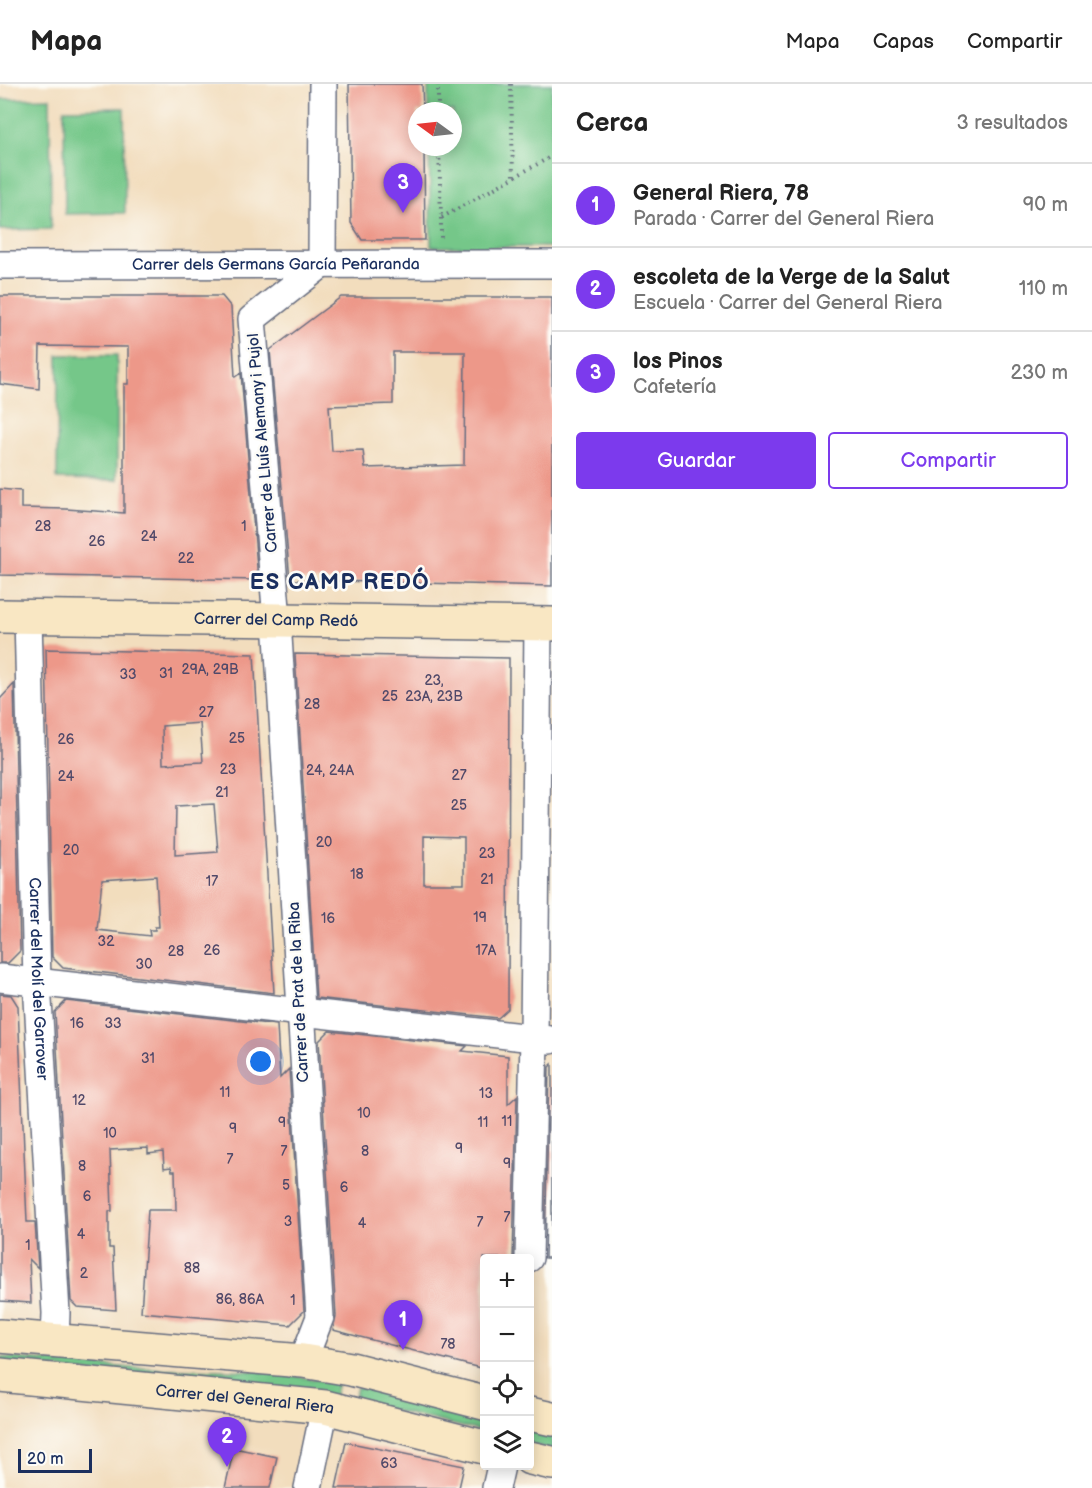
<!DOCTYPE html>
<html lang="es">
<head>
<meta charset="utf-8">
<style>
	:root { --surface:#fff; --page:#f2f2f2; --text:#222; --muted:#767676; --line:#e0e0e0; --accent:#7c3aed }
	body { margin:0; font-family:"Balsamiq Sans",sans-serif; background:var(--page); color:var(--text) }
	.controls { position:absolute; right:18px; bottom:18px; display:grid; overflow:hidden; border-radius:6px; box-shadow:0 3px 15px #0003 }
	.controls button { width:54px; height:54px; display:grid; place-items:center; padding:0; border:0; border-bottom:2px solid var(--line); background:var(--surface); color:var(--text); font:30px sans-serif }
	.compass { position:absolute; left:408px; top:18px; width:54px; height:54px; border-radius:50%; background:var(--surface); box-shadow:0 3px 15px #0003; rotate:285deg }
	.scale { position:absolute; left:18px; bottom:15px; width:74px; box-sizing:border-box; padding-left:6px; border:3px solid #1b2f5e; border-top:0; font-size:16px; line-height:21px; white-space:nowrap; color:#1b2f5e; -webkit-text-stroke:4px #fdfcf7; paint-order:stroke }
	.you { position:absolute; left:261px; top:978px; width:21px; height:21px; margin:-15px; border:4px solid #fff; border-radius:50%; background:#1a73e8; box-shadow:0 0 0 9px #1a73e833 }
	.badge { display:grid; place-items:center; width:39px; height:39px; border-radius:50%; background:var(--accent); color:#fff; font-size:20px; font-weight:700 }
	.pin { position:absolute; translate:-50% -50px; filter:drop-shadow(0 2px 3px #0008) }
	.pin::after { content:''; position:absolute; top:32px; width:21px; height:18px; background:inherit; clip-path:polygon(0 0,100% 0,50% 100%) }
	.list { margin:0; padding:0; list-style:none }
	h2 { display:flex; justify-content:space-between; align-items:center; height:78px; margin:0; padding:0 24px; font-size:26px }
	h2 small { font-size:20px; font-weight:400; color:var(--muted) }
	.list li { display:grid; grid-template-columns:39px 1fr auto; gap:18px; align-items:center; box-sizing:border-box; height:84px; padding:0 24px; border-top:2px solid var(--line) }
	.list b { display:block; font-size:22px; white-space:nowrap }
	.list p { margin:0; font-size:20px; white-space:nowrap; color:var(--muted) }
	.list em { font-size:20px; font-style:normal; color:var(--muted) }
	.actions { display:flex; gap:12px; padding:18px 24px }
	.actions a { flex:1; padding:14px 0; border:2px solid var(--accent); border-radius:6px; text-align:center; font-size:21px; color:var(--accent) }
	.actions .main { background:var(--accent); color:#fff }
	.icon { flex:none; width:33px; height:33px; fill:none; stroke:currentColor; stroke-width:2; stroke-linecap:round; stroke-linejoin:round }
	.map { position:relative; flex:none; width:552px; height:1404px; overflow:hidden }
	header { display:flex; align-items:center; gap:36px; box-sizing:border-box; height:84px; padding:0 30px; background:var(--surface); border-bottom:2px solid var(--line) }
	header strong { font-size:28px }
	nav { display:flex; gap:33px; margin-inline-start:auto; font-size:21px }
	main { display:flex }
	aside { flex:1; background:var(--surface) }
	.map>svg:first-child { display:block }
	.green { fill:#75c789; stroke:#487b74; stroke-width:1.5 }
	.building { fill:#ed9889; fill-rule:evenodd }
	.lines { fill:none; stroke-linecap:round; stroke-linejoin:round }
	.street-casing { stroke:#666c7f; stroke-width:30 }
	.secondary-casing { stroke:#666c7f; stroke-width:36 }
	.path { stroke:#666c7f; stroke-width:4; stroke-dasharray:1.5 4.5; stroke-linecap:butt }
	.street { stroke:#fff; stroke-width:27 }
	.secondary { stroke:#f9e7c3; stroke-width:33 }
	.labels { text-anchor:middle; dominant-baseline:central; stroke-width:5; stroke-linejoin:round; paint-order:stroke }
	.number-label { font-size:14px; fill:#504969 }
	.street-label { font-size:16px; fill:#1b2f5e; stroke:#fdfcf7 }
	.district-label { font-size:22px; font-weight:bold; letter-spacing:1.5px; fill:#1b2f5e; stroke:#fdfcf7 }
</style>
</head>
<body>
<header>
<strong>Mapa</strong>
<nav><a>Mapa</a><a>Capas</a><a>Compartir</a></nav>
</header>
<main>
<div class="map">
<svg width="552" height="1404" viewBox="0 0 552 1404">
	<rect width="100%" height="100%" fill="#fdfcf7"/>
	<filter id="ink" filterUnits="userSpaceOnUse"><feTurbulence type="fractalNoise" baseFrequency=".0167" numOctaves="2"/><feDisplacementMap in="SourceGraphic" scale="12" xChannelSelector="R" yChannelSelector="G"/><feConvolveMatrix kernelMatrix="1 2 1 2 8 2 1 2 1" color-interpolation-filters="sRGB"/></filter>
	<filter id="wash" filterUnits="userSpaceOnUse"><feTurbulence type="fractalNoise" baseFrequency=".008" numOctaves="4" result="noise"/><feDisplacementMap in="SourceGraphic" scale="24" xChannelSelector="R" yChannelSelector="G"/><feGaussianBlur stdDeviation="1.35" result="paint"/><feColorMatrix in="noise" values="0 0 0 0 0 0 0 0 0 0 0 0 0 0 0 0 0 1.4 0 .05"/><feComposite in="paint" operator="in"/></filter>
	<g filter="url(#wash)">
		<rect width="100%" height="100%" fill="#f2ddbd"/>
		<!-- green -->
		<path class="green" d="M428,0H552V163H431L429,63H453V27H428Z
			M50,14L51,145L0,146V15Z
			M124,24L125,129L65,130L64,25Z
			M58,271H117V396L57,395Z
			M0,1273L133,1284L264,1287L338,1299L334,1313L0,1279Z
			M357,1303L484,1333V1348L354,1317Z
			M530,1344L552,1350V1366L530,1360Z"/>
		<g id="blocks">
			<!-- building -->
			<path class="building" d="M349,0H422L423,27H417V63H424L425,156H362L351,139Z
				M0,212H222L231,223L235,293L241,289L258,496L0,491V405L21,407V424L66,425L124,429V300H128V263L40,262L39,305L0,300Z
				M341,213H552V502L290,496L270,266ZM393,268H465L464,381L365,384L363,366L332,367L329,322L393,320Z
				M46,565L254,570L274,909L63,884L52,873ZM200,639L203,678L163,680L162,642ZM214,720L218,768L175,771L176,722ZM156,792L159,843H155V846H149L150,852L97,846L102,796Z
				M295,570L509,574L508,925L498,934L316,914ZM424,752L464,753V800H424Z
				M14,600L20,867L8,879H0V615Z
				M0,910L11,911L18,922L27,1138H35L38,1184L29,1175L31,1219L0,1217Z
				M66,917L277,941L280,994L289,985L304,1227L290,1241L141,1228L148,1126H176L175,1087H172L171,1083L164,1084L163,1068L148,1070V1064L110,1066L112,1127H109V1164H113L116,1226L77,1223L71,1217L55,928Z
				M329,947L467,962L462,967L508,972V1020L517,1012L513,1174H484V1285L333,1246L336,1232L319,957Z
				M552,980V1174H545L549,983Z
				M346,1358L464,1382L459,1404H336Z
				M234,1364L277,1373L270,1404H225Z"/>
		</g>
	</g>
	<g filter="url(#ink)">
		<use href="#blocks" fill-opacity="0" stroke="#666c7f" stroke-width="1.5"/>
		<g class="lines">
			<defs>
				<g id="street">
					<path d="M322,180L323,0"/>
					<path id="s1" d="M0,181L552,180"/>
					<path id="s2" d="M28,533L37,898L56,1229L55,1257"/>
					<path d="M0,894L550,956"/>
					<path d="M529,1174L534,954L538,540"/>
					<path d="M303,1277L320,1233L277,536L252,235L322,180"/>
					<path d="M308,1404L325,1323"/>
					<path d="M496,1404L501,1382"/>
				</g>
				<g id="secondary">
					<path id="s3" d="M0,532L552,540"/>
					<path d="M0,1252L303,1277L351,1285L484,1319"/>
					<path id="s4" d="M0,1291L325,1323L484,1363"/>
					<path d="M530,1330L552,1335"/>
					<path d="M530,1374L552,1379"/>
				</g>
			</defs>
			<!-- street casing -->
			<use href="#street" class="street-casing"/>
			<!-- secondary casing -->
			<use href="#secondary" class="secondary-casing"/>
			<!-- path -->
			<path class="path" d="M438,0V27
				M511,0L513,94
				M439,63L441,134L552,72
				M441,134V157"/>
			<!-- street -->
			<use href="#street" class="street"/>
			<!-- secondary -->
			<use href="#secondary" class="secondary"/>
		</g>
	</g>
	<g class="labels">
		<!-- number labels -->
		<g class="number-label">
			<text x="43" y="442">28</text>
			<text x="244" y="442">1</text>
			<text x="149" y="452">24</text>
			<text x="97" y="457">26</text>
			<text x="186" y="474">22</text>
			<text x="210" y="585">29A, 29B</text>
			<text x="166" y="589">31</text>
			<text x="128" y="590">33</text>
			<text x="434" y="596">23,<tspan x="434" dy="16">23A, 23B</tspan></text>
			<text x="390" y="612">25</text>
			<text x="312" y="620">28</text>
			<text x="206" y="628">27</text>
			<text x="237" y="654">25</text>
			<text x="66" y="655">26</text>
			<text x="228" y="685">23</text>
			<text x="330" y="686">24, 24A</text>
			<text x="459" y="691">27</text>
			<text x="66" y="692">24</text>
			<text x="222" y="708">21</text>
			<text x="459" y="721">25</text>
			<text x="324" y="758">20</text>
			<text x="71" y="766">20</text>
			<text x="487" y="769">23</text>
			<text x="357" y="790">18</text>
			<text x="487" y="795">21</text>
			<text x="212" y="797">17</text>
			<text x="480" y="833">19</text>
			<text x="328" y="834">16</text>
			<text x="106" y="857">32</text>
			<text x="212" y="866">26</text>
			<text x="486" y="866">17A</text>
			<text x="176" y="867">28</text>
			<text x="144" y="880">30</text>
			<text x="77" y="939">16</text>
			<text x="113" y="939">33</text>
			<text x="148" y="974">31</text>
			<text x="225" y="1008">11</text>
			<text x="486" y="1009">13</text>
			<text x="79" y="1016">12</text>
			<text x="364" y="1029">10</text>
			<text x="507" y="1037">11</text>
			<text x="282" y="1038">9</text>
			<text x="483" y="1038">11</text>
			<text x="233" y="1044">9</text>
			<text x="110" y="1049">10</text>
			<text x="459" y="1064">9</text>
			<text x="284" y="1067">7</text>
			<text x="365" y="1067">8</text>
			<text x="230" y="1075">7</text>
			<text x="507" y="1079">9</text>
			<text x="82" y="1082">8</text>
			<text x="286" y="1101">5</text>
			<text x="344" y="1103">6</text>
			<text x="87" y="1112">6</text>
			<text x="507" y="1133">7</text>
			<text x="288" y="1137">3</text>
			<text x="480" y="1138">7</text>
			<text x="362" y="1139">4</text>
			<text x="81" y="1150">4</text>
			<text x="28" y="1161">1</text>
			<text x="192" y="1184">88</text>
			<text x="84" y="1189">2</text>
			<text x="240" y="1215">86, 86A</text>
			<text x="293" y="1216">1</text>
			<text x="448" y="1260">78</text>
			<text x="389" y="1379">63</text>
		</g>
		<!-- street labels -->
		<g class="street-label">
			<text stroke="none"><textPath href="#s1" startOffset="276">Carrer dels Germans García Peñaranda</textPath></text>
			<text transform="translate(263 359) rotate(-95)">Carrer de Lluís Alemany i Pujol</text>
			<text stroke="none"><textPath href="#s3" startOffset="276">Carrer del Camp Redó</textPath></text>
			<text stroke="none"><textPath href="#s2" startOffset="362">Carrer del Molí del Garrover</textPath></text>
			<text transform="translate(299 908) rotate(-93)">Carrer de Prat de la Riba</text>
			<text stroke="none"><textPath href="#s4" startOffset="246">Carrer del General Riera</textPath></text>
		</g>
		<!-- district labels -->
		<g class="district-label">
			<text x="340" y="498">ES CAMP REDÓ</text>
		</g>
	</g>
</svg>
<div class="controls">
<button>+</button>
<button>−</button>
<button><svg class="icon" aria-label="locate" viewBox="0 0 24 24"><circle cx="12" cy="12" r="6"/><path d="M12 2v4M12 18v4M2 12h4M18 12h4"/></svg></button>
<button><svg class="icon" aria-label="layers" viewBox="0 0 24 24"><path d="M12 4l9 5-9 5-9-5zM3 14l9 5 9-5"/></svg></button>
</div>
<svg class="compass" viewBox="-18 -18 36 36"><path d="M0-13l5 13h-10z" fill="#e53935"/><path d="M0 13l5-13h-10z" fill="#767676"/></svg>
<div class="scale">20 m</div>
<div class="you"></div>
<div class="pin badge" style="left:403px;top:1266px">1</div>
<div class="pin badge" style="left:227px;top:1383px">2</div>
<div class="pin badge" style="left:403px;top:129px">3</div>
</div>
<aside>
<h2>Cerca<small>3 resultados</small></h2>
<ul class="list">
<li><span class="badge">1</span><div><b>General Riera, 78</b><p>Parada · Carrer del General Riera</p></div><em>90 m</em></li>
<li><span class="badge">2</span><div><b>escoleta de la Verge de la Salut</b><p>Escuela · Carrer del General Riera</p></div><em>110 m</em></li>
<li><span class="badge">3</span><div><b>los Pinos</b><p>Cafetería</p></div><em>230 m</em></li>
</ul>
<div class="actions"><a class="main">Guardar</a><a>Compartir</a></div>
</aside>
</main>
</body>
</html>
